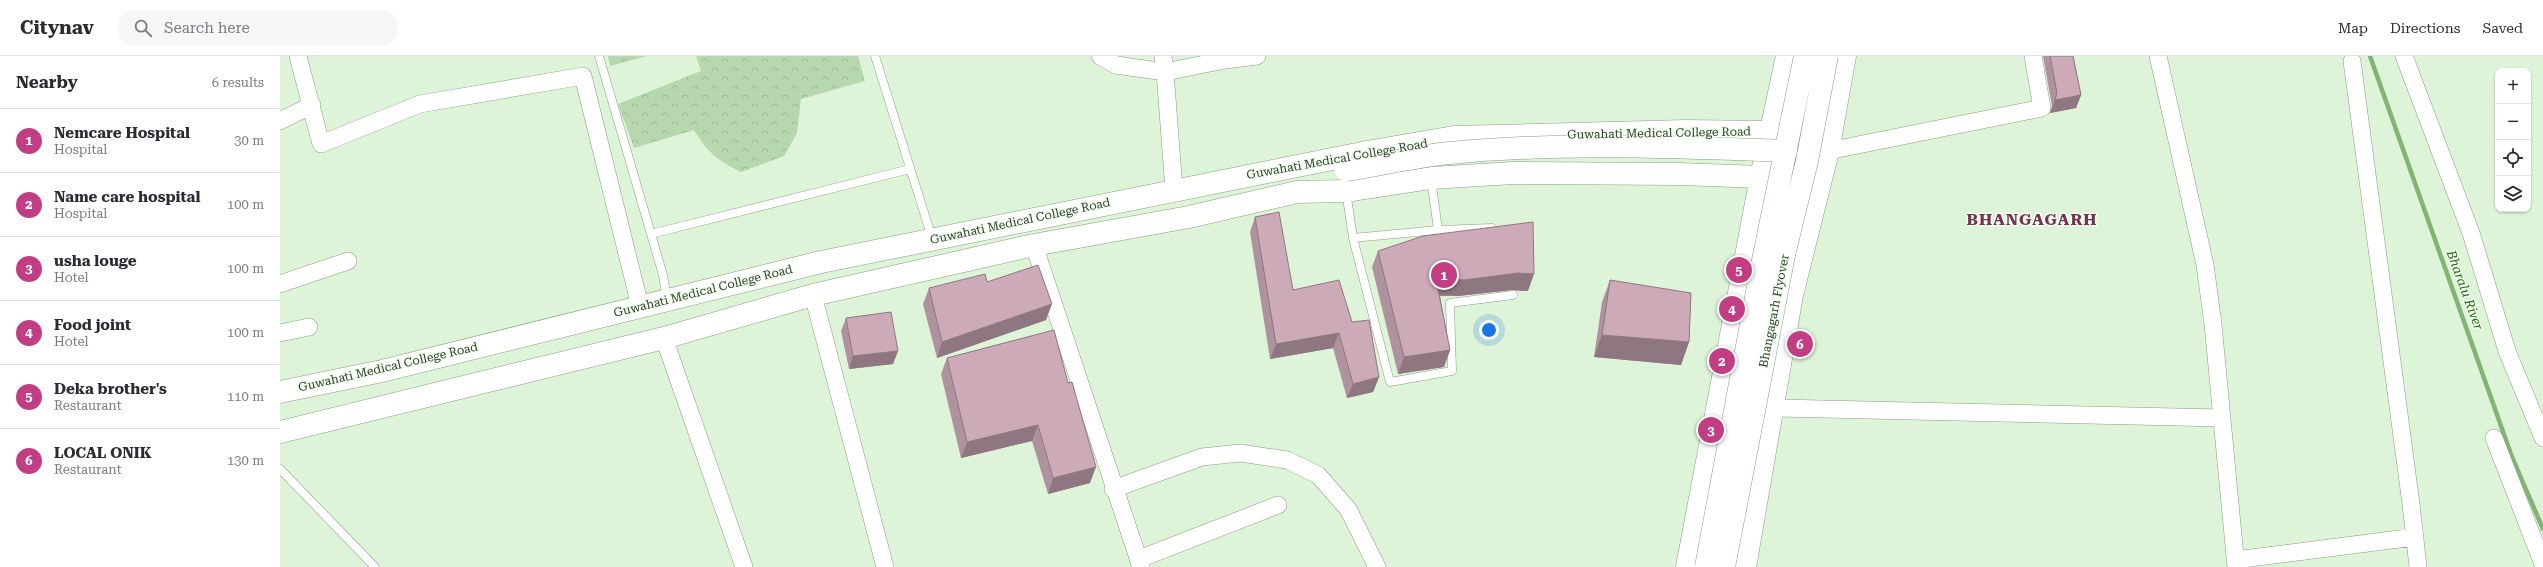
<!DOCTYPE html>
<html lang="en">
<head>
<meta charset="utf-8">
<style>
	:root { --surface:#fff; --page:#f7f7f7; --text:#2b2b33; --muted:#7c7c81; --line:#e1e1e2; --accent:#c13e83 }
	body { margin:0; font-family:"Roboto Serif",serif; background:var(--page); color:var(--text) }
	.controls { position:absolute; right:12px; top:12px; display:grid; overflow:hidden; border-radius:8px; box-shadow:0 1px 3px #0004 }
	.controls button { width:36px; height:36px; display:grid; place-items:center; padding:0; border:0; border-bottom:1px solid var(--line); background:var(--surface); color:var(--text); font:20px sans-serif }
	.you { position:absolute; left:1209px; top:274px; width:14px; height:14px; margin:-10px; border:3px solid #fff; border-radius:50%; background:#1a73e8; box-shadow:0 0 0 6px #1a73e833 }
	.badge { display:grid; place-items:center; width:26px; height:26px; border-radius:50%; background:var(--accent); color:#fff; font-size:13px; font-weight:700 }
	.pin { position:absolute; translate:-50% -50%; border:2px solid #fff; box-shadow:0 1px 4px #0006 }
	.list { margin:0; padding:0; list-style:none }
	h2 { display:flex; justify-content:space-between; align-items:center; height:52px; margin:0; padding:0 16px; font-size:17px }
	h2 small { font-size:13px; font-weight:400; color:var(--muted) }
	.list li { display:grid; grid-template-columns:26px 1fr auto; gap:12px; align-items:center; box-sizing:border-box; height:64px; padding:0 16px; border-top:1px solid var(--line) }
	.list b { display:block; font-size:15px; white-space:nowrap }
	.list p { margin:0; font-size:13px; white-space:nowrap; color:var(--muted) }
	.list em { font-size:13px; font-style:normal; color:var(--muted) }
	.icon { flex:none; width:22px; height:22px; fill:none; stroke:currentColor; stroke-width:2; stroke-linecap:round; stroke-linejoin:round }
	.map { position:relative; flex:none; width:2263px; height:511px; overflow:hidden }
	header { display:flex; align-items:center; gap:24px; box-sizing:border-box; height:56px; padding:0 20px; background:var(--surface); border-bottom:1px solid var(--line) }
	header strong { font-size:19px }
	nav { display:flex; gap:22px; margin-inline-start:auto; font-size:14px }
	.search { width:280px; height:36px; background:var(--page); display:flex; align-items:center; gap:10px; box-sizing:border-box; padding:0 14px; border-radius:16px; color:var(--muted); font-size:15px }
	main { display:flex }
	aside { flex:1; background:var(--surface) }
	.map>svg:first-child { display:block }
	.park { fill:url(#park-crowns) }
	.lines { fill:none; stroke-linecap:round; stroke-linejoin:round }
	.stream { stroke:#82b474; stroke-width:4.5 }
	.service-casing { stroke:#899d84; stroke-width:9 }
	.minor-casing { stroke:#899d84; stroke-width:18 }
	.secondary-casing { stroke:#899d84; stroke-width:23 }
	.service { stroke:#fff; stroke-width:8 }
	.minor { stroke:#fff; stroke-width:17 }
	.secondary { stroke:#fff; stroke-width:22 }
	.secondary-bridge-casing { stroke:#899d84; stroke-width:23; stroke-linecap:butt }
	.primary-bridge-casing { stroke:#899d84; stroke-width:23; stroke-linecap:butt }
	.secondary-bridge { stroke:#fff; stroke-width:22 }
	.primary-bridge { stroke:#fff; stroke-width:22 }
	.wall { fill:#af929e }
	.shaded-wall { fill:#8f7781 }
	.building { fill:#ccaab8; stroke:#8f7781 }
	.labels { text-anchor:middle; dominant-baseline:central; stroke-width:3; stroke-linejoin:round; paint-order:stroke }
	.street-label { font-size:12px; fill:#333c31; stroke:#f1ffee }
	.water-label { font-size:13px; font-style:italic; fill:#25660c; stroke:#f1ffee }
	.district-label { font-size:16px; font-weight:bold; letter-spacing:1px; fill:#743353; stroke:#f1ffee }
</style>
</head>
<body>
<header>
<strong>Citynav</strong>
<div class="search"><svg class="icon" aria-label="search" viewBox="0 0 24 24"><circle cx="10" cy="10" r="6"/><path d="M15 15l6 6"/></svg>Search here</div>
<nav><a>Map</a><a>Directions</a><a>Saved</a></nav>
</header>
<main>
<aside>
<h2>Nearby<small>6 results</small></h2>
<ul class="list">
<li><span class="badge">1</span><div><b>Nemcare Hospital</b><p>Hospital</p></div><em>30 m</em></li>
<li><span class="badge">2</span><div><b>Name care hospital</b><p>Hospital</p></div><em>100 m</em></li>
<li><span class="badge">3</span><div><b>usha louge</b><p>Hotel</p></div><em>100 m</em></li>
<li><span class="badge">4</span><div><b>Food joint</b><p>Hotel</p></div><em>100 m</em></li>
<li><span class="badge">5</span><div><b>Deka brother's</b><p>Restaurant</p></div><em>110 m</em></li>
<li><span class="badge">6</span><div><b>LOCAL ONIK</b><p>Restaurant</p></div><em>130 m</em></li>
</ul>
</aside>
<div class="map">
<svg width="2263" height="511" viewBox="0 0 2263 511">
	<defs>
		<pattern id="park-crowns" width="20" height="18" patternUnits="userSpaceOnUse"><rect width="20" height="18" fill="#b7d8ae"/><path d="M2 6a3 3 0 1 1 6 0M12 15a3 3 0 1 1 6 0" fill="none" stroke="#9eba96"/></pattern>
	</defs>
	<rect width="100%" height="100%" fill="#def4d8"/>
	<!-- park -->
	<path class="park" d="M328,0H367L330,10Z
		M416,0H578L585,25L521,43L517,77L504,100L461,116C437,104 428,97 414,74L354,92L338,48L421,15Z"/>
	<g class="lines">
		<!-- stream -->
		<path class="stream" d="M2090,0L2232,401L2263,473"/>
		<defs>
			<path id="service" d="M319,0L383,219L387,244
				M595,0L652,182
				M1151,122L1158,174L1212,172
				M1066,135L1073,182L1110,326L1172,315L1170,247L1233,239
				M371,178L630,113
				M1073,182L1158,174
				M0,413L95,511"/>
			<path id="minor" d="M18,0L41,88L140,48L303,20L360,250
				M820,0L836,9L885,16L894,134
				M883,0L885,16L945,4L977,0
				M1878,0L1925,209L1933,268L1956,511
				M2124,0L2191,177L2227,295L2263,382
				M2072,5L2131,448L2138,511
				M0,65L32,49
				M1548,95L1762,52L1753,0
				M754,189L861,511
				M0,228L68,205
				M533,239L605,511
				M0,277L29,271
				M384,282L464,511
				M1493,352L1942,362
				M2214,382L2263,508
				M833,433L922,401L960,397L1007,404L1038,419L1068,453L1097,511
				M859,503L998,449
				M1955,504L2135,481"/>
			<path id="secondary" d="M0,336L102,315L541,206L1087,96L1174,81L1405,75L1491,76
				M0,376L384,282L533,239L754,189L909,161L1017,136L1066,135L1151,122L1233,117L1400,118L1481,121
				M1407,511L1481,121L1507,0
				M1465,511L1512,239L1548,95L1565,0"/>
		</defs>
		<!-- service casing -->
		<use href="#service" class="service-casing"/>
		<!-- minor casing -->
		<use href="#minor" class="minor-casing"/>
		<!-- secondary casing -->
		<use href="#secondary" class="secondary-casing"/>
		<!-- service -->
		<use href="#service" class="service"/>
		<!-- minor -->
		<use href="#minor" class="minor"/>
		<!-- secondary -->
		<use href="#secondary" class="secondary"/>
		<defs>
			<path id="secondary-bridge" d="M1066,114C1100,109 1136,100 1170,97C1281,86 1395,91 1506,95"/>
			<path id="primary-bridge" d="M1426,511L1482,209L1525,0
				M1444,511L1504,199L1527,105L1547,0"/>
		</defs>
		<!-- secondary-bridge casing -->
		<use href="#secondary-bridge" class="secondary-bridge-casing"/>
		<!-- primary-bridge casing -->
		<use href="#primary-bridge" class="primary-bridge-casing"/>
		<!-- secondary-bridge -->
		<use href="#secondary-bridge" class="secondary-bridge"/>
		<!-- primary-bridge -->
		<use href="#primary-bridge" class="primary-bridge"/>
	</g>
	<!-- wall -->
	<path class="wall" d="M1763,0H1793L1801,39L1796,52L1770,57L1772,50Z
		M975,161L1013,234L1072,266L1099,321L1093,336L1067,342L1053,292L990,303L970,176Z
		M1098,195L1248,235L1232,234L1178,240H1160L1170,294L1164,311L1118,318L1092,211Z
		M1330,224L1409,286L1401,309L1314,301L1322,246Z
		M707,226L766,264L657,302L643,248L649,232Z
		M566,262L618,295L613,308L569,313L561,275Z
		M774,274L810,427L768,438L752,385L681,402L661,318L667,302Z"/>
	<!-- shaded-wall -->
	<path class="shaded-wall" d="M1801,39L1796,52L1770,57L1775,44Z
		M1238,217L1254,218L1248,235L1232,234L1178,240L1150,239L1156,223Z
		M772,248L766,264L657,302L662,286Z
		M1059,277L1053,292L990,303L996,288Z
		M1322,279L1409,286L1401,309L1314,301Z
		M1170,294L1164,311L1118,318L1124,301Z
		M618,295L613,308L569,313L573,300Z
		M1099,321L1093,336L1067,342L1073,328Z
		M758,369L752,385L681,402L687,386Z
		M816,411L810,427L768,438L773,422Z"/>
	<!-- building -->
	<path class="building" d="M1770,0H1793L1801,39L1775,44L1777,37Z
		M999,156L1013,234L1059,224L1072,266L1089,264L1099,321L1073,328L1059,277L996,288L975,161Z
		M1253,166L1254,218L1238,217L1184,224L1156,223L1170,294L1124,301L1098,195L1143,180Z
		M758,209L772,248L662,286L649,232L705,218L707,226Z
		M1330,224L1411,237L1409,286L1322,279Z
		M611,256L618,295L573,300L566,262Z
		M774,274L788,327L792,326L816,411L773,422L758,369L687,386L667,302Z"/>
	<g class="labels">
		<!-- street labels -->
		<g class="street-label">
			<text transform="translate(1379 77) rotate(-1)">Guwahati Medical College Road</text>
			<text transform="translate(1057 103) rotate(-10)">Guwahati Medical College Road</text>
			<text transform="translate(740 165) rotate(-12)">Guwahati Medical College Road</text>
			<text transform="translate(423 235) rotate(-14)">Guwahati Medical College Road</text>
			<text transform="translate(1494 255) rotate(-79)">Bhangagarh Flyover</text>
			<text transform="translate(108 311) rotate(-13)">Guwahati Medical College Road</text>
		</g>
		<!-- water labels -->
		<g class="water-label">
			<text transform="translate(2185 234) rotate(70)">Bharalu River</text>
		</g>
		<!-- district labels -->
		<g class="district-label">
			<text x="1752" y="163">BHANGAGARH</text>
		</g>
	</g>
</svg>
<div class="controls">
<button>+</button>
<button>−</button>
<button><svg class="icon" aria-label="locate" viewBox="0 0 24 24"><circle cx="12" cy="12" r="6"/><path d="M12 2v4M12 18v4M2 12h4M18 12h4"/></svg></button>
<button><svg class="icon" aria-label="layers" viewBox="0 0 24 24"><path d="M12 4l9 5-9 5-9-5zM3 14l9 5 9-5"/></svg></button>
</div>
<div class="you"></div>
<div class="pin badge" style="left:1164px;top:219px">1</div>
<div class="pin badge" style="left:1442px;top:305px">2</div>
<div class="pin badge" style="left:1431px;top:374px">3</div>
<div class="pin badge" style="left:1452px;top:253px">4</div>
<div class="pin badge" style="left:1459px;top:214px">5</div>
<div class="pin badge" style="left:1520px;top:288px">6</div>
</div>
</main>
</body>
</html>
